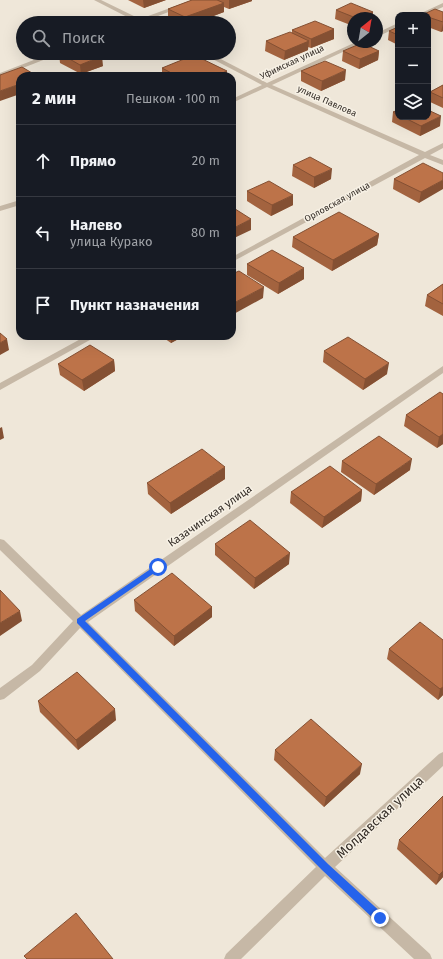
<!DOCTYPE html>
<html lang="ru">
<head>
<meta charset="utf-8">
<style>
	:root { --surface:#171b24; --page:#20242c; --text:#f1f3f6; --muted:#9ea1a6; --line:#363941 }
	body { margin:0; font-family:"Fira Sans",sans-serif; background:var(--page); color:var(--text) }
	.controls { position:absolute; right:12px; top:12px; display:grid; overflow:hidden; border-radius:8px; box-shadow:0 4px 16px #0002 }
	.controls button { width:36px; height:36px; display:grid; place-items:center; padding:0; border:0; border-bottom:1px solid var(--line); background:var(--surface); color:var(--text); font:20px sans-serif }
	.compass { position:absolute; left:347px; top:12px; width:36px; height:36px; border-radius:50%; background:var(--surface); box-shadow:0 4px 16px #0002; rotate:31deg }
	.stop { position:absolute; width:12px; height:12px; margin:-9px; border:3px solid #2563eb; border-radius:50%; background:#fff }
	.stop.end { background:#2563eb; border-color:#fff; box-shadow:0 1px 4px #0008 }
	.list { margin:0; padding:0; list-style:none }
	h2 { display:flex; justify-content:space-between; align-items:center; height:52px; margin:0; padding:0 16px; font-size:17px }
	h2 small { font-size:13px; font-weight:400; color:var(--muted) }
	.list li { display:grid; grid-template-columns:26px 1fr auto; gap:12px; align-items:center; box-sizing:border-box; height:72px; padding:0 16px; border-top:1px solid var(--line) }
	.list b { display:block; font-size:15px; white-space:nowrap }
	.list p { margin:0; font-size:13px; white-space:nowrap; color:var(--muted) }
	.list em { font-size:13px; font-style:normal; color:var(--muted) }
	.icon { flex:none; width:22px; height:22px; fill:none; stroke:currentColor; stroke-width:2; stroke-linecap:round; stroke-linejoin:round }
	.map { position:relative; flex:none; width:443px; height:959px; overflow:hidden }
	.search { position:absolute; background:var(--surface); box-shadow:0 4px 16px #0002; left:16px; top:16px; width:220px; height:44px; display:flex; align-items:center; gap:10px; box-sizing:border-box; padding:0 14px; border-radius:22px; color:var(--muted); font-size:15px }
	.panel { position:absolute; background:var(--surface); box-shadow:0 4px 16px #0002; left:16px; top:72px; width:220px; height:268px; border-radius:12px }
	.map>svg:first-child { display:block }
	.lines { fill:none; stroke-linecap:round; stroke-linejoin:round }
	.street { fill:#c6b8a6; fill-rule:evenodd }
	.wall { fill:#a3633f }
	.shaded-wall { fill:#845033 }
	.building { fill:#bd7349; stroke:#845033 }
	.route { fill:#2563eb }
	.labels { text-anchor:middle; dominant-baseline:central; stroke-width:3; stroke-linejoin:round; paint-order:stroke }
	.far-street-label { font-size:9px; fill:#332c26; stroke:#f7f1e5 }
	.street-label { font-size:11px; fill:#332c26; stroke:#f7f1e5 }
	.near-street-label { font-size:13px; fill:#332c26; stroke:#f7f1e5 }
</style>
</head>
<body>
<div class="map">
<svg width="443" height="959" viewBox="0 0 443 959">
	<rect width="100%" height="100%" fill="#efe7d9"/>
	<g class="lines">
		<!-- street -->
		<path class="street" d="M94,0H101L140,19L192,0H200L145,21L146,23H132L135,21Z
			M443,3V7L425,15H417Z
			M398,23V27L377,37V33Z
			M356,42H364L272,85L425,152L443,143V148L430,155L443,160V165L425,158L232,262V257L419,155L267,87L232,103V99L262,85L201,53H209L267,83Z
			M52,53H61L0,77V73Z
			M20,200V205L0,211V206Z
			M86,336H97L0,390V383Z
			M443,366V373L88,622L325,858L439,754L443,752V766L335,867L430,954L432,959H414L325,876L241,959H224L226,954L316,867L80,628L40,671L4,699L0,700V688L32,665L73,621L0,550V539L4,540L81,615Z"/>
	</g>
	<!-- wall -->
	<path class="wall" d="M128,0H166L144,8Z
		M192,0H252V1L229,9L224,7V12L195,23H178L168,18V9Z
		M336,10L373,12V18H353V26L335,19Z
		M443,12V31L441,32L428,27V15Z
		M398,27V45L388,40L389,31Z
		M334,29V39L311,48L308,47V50L284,60L265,51L266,41L292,33V30Z
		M343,51H379L378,60L359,69L342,61Z
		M59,53L103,66L81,74L60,63Z
		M162,68L227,71V76H162Z
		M301,71L345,80L321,91L301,81Z
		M443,85V108L428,101L430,92Z
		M398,110V117H428L440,126L420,136L392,122L393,112Z
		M293,165L331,179L314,188L292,176Z
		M443,173L419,203L393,189L394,179Z
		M247,191L293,205L271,216L247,201Z
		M379,234L377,245L332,271L292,247L293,237Z
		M247,264L304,279L278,294L247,275Z
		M443,284V316L425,306L427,295Z
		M161,336H184L171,343Z
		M324,351L387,374L363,390L323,362Z
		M114,360L115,371L84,391L60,375L58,364Z
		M443,394V444L437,448L404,426L406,415Z
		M342,461L410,470L374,495L341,472Z
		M225,479L171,514L148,494L147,483Z
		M362,490L361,501L322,528L290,503L291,492Z
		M215,544L289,564L254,589L215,555Z
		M134,600L212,607V617L174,646L135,611Z
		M443,640V695L438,700L387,659L389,649Z
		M38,701L116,720L78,750L40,712Z
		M275,750L360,774L324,807L274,760Z
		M443,796V877L436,885L397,849L399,840Z"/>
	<!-- shaded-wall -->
	<path class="shaded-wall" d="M143,0H166L144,8Z
		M229,0H252V1L229,9Z
		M224,3V12L195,23H185V17Z
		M373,12V18H359Z
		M443,22V31L441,32L443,23Z
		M334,29V39L311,48V39Z
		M429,33L428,43V34Z
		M309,41L308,50L284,60L285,51Z
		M379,51L378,60L359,69L360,59Z
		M102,56L103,66L81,74L80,65Z
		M346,70L345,80L321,91L322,81Z
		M227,71V76H215Z
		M20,84V94L0,101V91Z
		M441,116L440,126L420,136L421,126Z
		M332,169L331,179L314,188V177Z
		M443,180V189L419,203L421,192Z
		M293,195V205L271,216L272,205Z
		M251,219V230L232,239V229Z
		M379,234L377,245L332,271L333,260Z
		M304,268V279L278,294L279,283Z
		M264,287L263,298L232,315V304Z
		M171,336H184L171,343Z
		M7,339L9,350L0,355V343Z
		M114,360L115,371L84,391L82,380Z
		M389,363L387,374L363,390L365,379Z
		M2,427L4,438L0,440V428Z
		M443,434V444L437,448L439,437Z
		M412,459L410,470L374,495L376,484Z
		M225,467V479L171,514L170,503Z
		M362,490L361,501L322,528L324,517Z
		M290,553L289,564L254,589L255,578Z
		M212,607V617L174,646V636Z
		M20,611L22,621L0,636V623Z
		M443,687V695L438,700L440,689Z
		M115,709L116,720L78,750L76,740Z
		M362,764L360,774L324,807L326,797Z
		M443,871V877L436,885L439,875Z"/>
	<!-- building -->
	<path class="building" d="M192,0H217L224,3L185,17L168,9Z
		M351,3L373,12L359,18H356L336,10Z
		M435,9L443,12V22L428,17V15H422Z
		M315,21L334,29L311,39L292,30Z
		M398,27V35L389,31Z
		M290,32L309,41L285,51L266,41Z
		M362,43L379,51L360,59L343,51Z
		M59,53H96L102,56L80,65Z
		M194,55L227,71L215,76H177L162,68Z
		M325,61L346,70L322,81L301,71Z
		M22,67L37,76H20V84L0,91V75Z
		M443,85V98L430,92Z
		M398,110V115L393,112Z
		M428,110L441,116L421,126L403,117H428Z
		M310,157L332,169L314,177L293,165Z
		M423,163L443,173V180L421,192L394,179Z
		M269,181L293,195L272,205L247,191Z
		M232,207L251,219L232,229Z
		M339,212L379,234L333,260L293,237Z
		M272,250L304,268L279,283L247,264Z
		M239,271L264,287L232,304V274Z
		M443,284V304L427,295Z
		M0,333L7,339L0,343Z
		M348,337L389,363L365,379L324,351Z
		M90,345L114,360L82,380L58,364Z
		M440,392L443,394V434L439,437L406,415Z
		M379,436L412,459L376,484L342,461Z
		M202,449L225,467L170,503L147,483Z
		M330,466L362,490L324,517L291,492Z
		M250,520L290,553L255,578L215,544Z
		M172,573L212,607L174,636L134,600Z
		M0,590L20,611L0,623Z
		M420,622L443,640V687L440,689L389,649Z
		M77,672L115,709L76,740L38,701Z
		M311,719L362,764L326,797L275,750Z
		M443,796V871L439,875L399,840Z
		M76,913L113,959H27L24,956Z"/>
	<!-- route -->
	<path class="route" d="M158,564L160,565V569L85,621L328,864L384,915L385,918L384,922L380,923L377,922L322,870L77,623V619Z"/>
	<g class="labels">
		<!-- far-street labels -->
		<g class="far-street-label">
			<text transform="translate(292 62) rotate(-25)">Уфимская улица</text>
			<text transform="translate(327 101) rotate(24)">улица Павлова</text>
			<text transform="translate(337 202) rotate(-29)">Орловская улица</text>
		</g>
		<!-- street labels -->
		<g class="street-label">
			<text transform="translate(210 516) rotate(-35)">Казачинская улица</text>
		</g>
		<!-- near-street labels -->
		<g class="near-street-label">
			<text transform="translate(380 817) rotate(-43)">Молдавская улица</text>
		</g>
	</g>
</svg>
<div class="controls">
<button>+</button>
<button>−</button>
<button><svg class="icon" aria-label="layers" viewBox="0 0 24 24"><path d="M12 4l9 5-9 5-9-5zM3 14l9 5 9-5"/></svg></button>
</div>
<svg class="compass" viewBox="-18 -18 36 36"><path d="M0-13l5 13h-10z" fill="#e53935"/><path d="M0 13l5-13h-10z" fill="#9ea1a6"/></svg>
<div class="stop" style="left:158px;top:567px"></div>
<div class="stop end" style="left:380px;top:918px"></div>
<div class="search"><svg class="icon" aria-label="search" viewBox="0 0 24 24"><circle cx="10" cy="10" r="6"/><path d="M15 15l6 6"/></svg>Поиск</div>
<section class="panel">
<h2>2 мин<small>Пешком · 100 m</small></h2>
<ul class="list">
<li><svg class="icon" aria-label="ahead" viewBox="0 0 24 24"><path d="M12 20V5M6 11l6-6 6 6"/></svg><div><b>Прямо</b></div><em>20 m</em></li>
<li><svg class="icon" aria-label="left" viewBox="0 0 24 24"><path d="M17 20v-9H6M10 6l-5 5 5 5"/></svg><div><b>Налево</b><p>улица Курако</p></div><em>80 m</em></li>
<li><svg class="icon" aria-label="arrive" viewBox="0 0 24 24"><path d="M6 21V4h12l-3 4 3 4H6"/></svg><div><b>Пункт назначения</b></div></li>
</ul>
</section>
</div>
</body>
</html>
